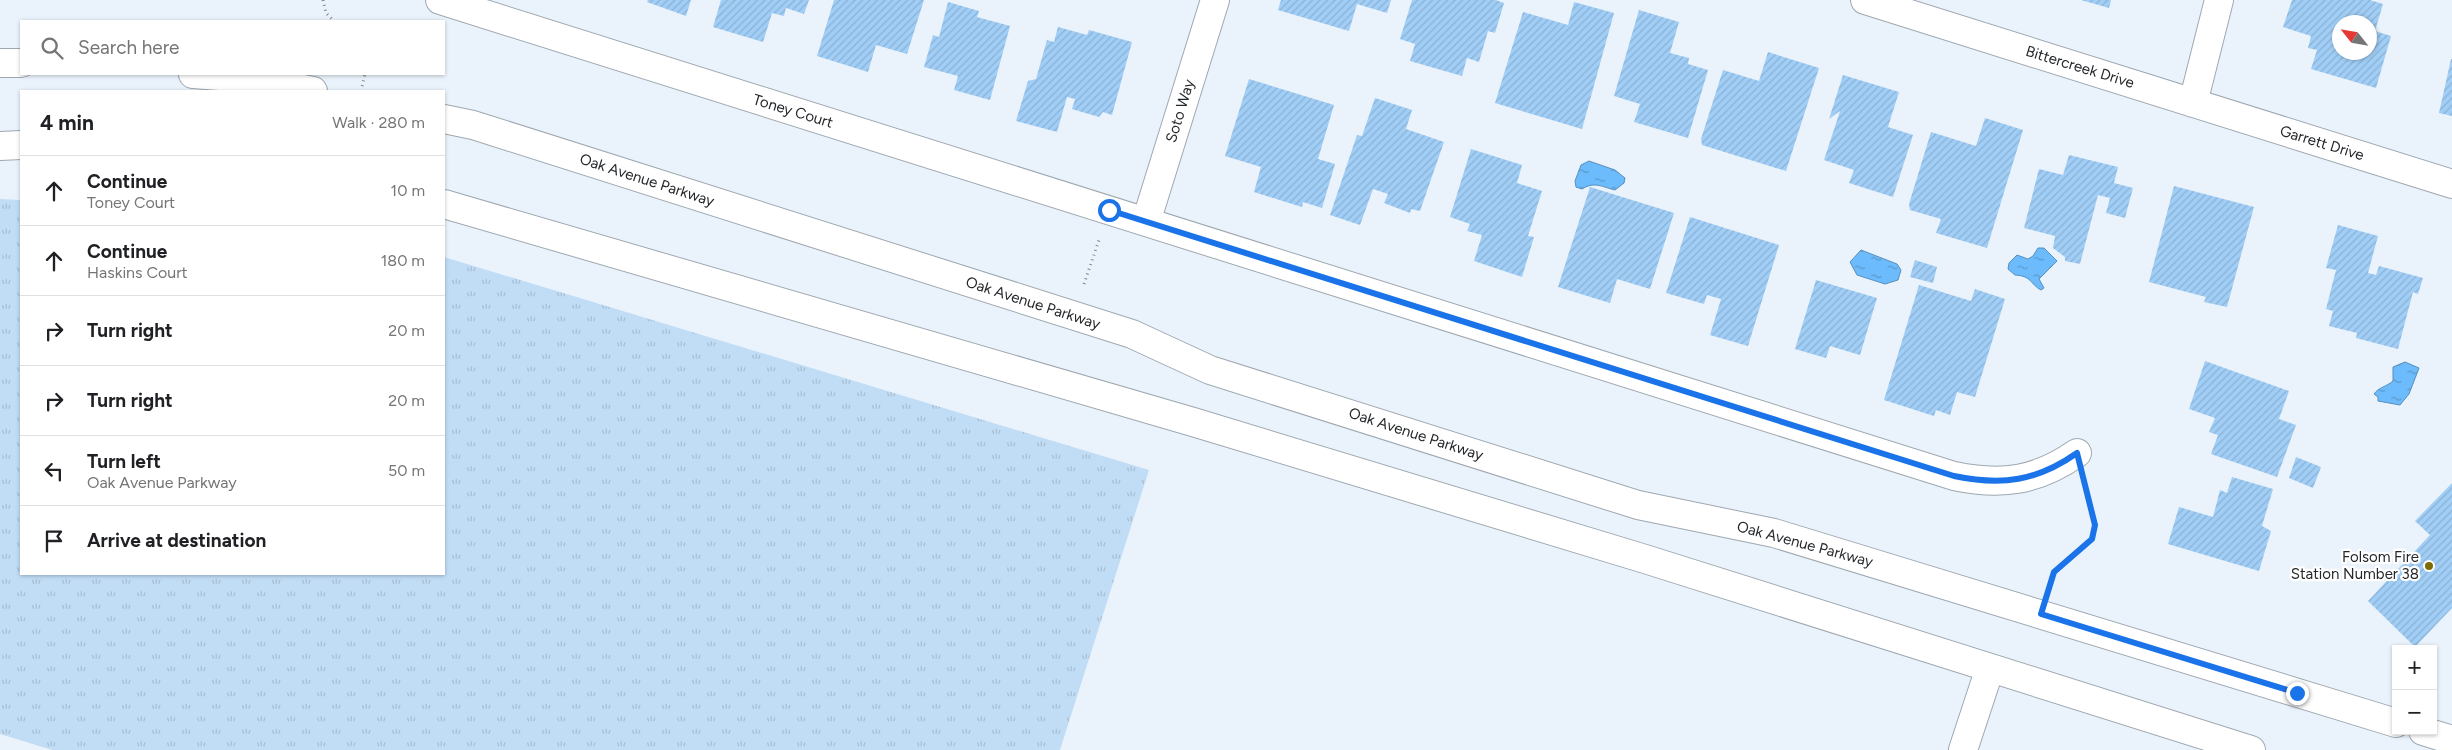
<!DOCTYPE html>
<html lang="en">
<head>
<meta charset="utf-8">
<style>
	:root { --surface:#fff; --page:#f6f6f6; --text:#202124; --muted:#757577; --line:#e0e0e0 }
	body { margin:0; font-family:Figtree,sans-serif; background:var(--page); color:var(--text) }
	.controls { position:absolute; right:15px; bottom:15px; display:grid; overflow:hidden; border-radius:0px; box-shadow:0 1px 4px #0004 }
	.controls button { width:45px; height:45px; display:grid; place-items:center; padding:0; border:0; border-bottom:1px solid var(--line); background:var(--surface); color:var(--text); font:25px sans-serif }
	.compass { position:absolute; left:2332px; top:15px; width:45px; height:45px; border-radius:50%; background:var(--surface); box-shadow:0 1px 4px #0004; rotate:301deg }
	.stop { position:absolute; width:15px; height:15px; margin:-11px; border:4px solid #1a73e8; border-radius:50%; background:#fff }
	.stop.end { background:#1a73e8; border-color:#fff; box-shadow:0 1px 5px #0008 }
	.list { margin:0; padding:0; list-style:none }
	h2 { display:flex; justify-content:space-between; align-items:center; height:65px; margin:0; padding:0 20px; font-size:21px }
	h2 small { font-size:16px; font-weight:400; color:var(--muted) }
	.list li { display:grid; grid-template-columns:32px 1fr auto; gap:15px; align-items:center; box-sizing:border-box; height:70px; padding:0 20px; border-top:1px solid var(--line) }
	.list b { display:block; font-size:19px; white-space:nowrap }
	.list p { margin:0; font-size:16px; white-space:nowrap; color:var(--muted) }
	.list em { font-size:16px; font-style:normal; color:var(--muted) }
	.icon { flex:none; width:28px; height:28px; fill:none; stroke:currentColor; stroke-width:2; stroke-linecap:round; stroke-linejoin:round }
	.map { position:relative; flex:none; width:2452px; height:750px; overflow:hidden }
	.search { position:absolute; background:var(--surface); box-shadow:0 1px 4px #0004; left:20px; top:20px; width:425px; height:55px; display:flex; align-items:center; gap:12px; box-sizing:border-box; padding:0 18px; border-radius:0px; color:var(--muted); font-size:19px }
	.panel { position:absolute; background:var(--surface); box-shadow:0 1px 4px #0004; left:20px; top:90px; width:425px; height:485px; border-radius:0px }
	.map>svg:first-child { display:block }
	.grass { fill:url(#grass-tufts) }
	.water { fill:url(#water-ripples); stroke:#578fbd }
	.building { fill:url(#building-hatch); fill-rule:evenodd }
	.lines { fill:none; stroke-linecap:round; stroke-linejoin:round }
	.minor-casing { stroke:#9fa8b0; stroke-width:30 }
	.path { stroke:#81878d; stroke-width:3; stroke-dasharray:1 4; stroke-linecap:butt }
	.minor { stroke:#fff; stroke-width:28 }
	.route { stroke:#1a73e8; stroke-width:6 }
	.poi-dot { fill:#7f6b03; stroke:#fff; stroke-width:2 }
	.labels { text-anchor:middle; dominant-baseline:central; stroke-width:4.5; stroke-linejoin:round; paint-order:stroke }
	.street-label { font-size:15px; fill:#25282b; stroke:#fff }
	.poi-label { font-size:15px; fill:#25282b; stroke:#fff; text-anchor:end }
</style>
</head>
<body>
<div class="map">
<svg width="2452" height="750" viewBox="0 0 2452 750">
	<defs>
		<pattern id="grass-tufts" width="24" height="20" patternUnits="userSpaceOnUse" patternTransform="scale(1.25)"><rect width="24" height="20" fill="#c1ddf6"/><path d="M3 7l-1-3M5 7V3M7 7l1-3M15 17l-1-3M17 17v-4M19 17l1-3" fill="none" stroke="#a6bed3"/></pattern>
		<pattern id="water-ripples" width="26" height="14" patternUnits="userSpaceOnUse" patternTransform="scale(1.25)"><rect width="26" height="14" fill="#6cbbfc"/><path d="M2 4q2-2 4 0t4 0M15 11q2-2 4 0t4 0" fill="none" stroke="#5998cc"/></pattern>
		<pattern id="building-hatch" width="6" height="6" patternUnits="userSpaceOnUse" patternTransform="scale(1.25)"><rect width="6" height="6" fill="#a1cef6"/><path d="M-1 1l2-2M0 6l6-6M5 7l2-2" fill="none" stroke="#8ab1d3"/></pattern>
	</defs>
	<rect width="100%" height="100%" fill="#eaf3fc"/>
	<!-- grass -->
	<path class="grass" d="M0,199L21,200V574H444V257L1149,470L1060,750H52L0,734Z"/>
	<!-- water -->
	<path class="water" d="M1589,161L1615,170L1625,178L1624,183L1615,190C1602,187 1595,181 1582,189L1576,187L1575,181L1581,165Z
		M2038,248H2044L2057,261L2039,279L2044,288L2041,290C2030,284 2032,276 2015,275L2008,269L2009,263L2017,255L2028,259L2033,256Z
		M1861,250L1897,264L1901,270L1898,280L1885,284L1857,275L1850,262Z
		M2405,362L2419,368L2409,394L2400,405L2378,401V397L2374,394C2379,387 2386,387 2393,381V367Z"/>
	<!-- building -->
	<path class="building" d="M648,0H691L686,16L647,2Z
		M721,0H809L804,14L786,8L784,16L772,13L763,42L713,27Z
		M834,0H924L907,54L876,45L868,72L817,56Z
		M1281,0H1391L1387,13L1357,4L1349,31L1278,10Z
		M1412,0H1496L1504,3L1495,33L1488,31L1479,62L1467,58L1462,76L1410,61L1415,44L1400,39Z
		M2081,0H2111L2109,8Z
		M2292,0H2370L2383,4L2375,31L2391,36L2376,88L2311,69L2317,50L2308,48L2311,36L2283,27ZM2340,22H2370V52H2340Z
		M948,2L979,11L977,17L1010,26L990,100L954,90L958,76L924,67L933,35L939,37Z
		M1574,2L1614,13L1582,129L1495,103L1523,12L1568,25Z
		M1639,10L1679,22L1670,53L1689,58L1688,64L1708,70L1688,138L1634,122L1640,104L1614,96Z
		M1058,27L1087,35L1089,30L1132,42L1112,115L1103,112L1099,117L1072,109L1075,99L1067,97L1057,132L1016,121L1028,81L1036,79L1047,40L1054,42Z
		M1768,52L1819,68L1786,171L1702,145L1701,139L1723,70L1759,81Z
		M2451,59H2452V116L2439,113Z
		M1843,75L1899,92L1888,127L1913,135L1893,197L1849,183L1854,170L1824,160L1840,111L1829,119Z
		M1249,79L1334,105L1318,159L1335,164L1322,208L1303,202L1302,207L1254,192L1261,167L1225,156Z
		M1375,98L1412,110L1406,129L1444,142L1420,211L1411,209L1410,213L1384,203L1388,194L1373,189L1360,225L1330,215L1357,135L1362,136Z
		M1985,118L2023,130L1987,248L1936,233L1941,219L1910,210L1909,204L1931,132L1976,146Z
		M1471,149L1522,165L1517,183L1542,191L1528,236L1534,237L1522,277L1474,261L1482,235L1467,231L1470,224L1450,217Z
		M2069,155L2118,167L2114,183L2133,188L2125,218L2106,213L2110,198L2098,195L2080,264L2065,261V257L2053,248L2055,236L2024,228L2039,169L2063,175Z
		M2174,186L2254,207L2227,307L2204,302L2206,297L2149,282Z
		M1590,187L1674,213L1650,289L1617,279L1610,303L1558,287Z
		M1690,217L1779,245L1748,346L1710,335L1721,299L1707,295L1704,304L1666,293Z
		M2338,225L2378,236L2368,273L2376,275L2379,266L2423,278L2418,294L2413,292L2398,349L2356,338L2357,333L2329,326L2333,311L2326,309L2336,270L2326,268Z
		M1915,260L1937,267L1933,283L1910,277Z
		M1816,280L1877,298L1860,355L1830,346L1826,358L1795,349Z
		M1919,285L1971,301L1975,289L2005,299L1975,397L1957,392L1950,415L1936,410L1934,416L1884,400Z
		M2205,361L2289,391L2279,419L2296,425L2277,477L2211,454L2218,435L2209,432L2215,418L2189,409Z
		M2296,457L2321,467L2313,488L2289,478Z
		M2232,477L2273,489L2262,526L2271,531L2259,571L2168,544L2179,507L2213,517L2220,490L2227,493Z
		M2452,483V608L2415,647L2368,601L2430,535L2415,521Z"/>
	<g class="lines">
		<defs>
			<path id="minor" d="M440,0L1954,476C2002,486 2037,481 2077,453
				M1865,0L2452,184
				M0,63H21
				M193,74L247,78L313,91
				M2193,103L2219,0
				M444,119L473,125L1132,334L1210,370L1638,505L1774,533L2396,723
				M0,146L21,145
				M444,204L1193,422L1645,559L2251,750
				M1146,222L1215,0
				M2423,731L2452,740
				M1963,750L1990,668"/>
		</defs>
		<!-- minor casing -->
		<use href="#minor" class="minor-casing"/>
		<!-- path -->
		<path class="path" d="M323,0L326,13L334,21
			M361,91L365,74
			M1084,284L1099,240
			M2050,584L2054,572L2092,539L2095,525L2085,485"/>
		<!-- minor -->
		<use href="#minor" class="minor"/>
	</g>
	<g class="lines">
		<!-- route -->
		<path class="route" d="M1109,210L1954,476C2002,486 2037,481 2077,453L2095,525L2092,539L2054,572L2041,614L2297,693"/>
	</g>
	<!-- markers -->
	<circle class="poi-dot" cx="2429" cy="566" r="5"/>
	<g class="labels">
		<!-- street labels -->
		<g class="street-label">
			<text transform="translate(2080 67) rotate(17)">Bittercreek Drive</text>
			<text transform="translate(793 111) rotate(17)">Toney Court</text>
			<text transform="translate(1180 111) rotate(-73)">Soto Way</text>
			<text transform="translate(2322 143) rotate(17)">Garrett Drive</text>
			<text transform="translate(647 180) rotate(18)">Oak Avenue Parkway</text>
			<text transform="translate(1033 303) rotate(18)">Oak Avenue Parkway</text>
			<text transform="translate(1416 434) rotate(18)">Oak Avenue Parkway</text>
			<text transform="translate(1805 544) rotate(15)">Oak Avenue Parkway</text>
		</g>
		<!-- poi labels -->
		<g class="poi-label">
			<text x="2419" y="557">Folsom Fire<tspan x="2419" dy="17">Station Number 38</tspan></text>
		</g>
	</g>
</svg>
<div class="controls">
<button>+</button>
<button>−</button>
</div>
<svg class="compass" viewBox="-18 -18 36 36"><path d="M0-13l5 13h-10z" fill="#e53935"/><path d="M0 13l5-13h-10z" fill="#757577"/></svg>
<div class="stop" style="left:1109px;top:210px"></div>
<div class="stop end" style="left:2297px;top:693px"></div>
<div class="search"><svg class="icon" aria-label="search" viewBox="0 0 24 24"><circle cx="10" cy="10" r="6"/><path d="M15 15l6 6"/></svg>Search here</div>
<section class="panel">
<h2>4 min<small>Walk · 280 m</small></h2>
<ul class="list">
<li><svg class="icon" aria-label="ahead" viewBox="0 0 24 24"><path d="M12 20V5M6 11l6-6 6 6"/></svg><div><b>Continue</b><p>Toney Court</p></div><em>10 m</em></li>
<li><svg class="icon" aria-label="ahead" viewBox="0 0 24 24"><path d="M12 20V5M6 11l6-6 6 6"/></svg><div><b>Continue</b><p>Haskins Court</p></div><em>180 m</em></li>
<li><svg class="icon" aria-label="right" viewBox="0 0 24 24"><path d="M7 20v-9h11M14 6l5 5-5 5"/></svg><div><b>Turn right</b></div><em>20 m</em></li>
<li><svg class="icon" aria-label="right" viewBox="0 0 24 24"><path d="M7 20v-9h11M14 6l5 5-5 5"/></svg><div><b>Turn right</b></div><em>20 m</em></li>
<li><svg class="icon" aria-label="left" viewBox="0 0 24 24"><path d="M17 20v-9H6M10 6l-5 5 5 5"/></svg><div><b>Turn left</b><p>Oak Avenue Parkway</p></div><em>50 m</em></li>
<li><svg class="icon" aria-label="arrive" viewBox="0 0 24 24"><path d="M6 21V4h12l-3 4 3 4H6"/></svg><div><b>Arrive at destination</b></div></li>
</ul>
</section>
</div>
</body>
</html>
